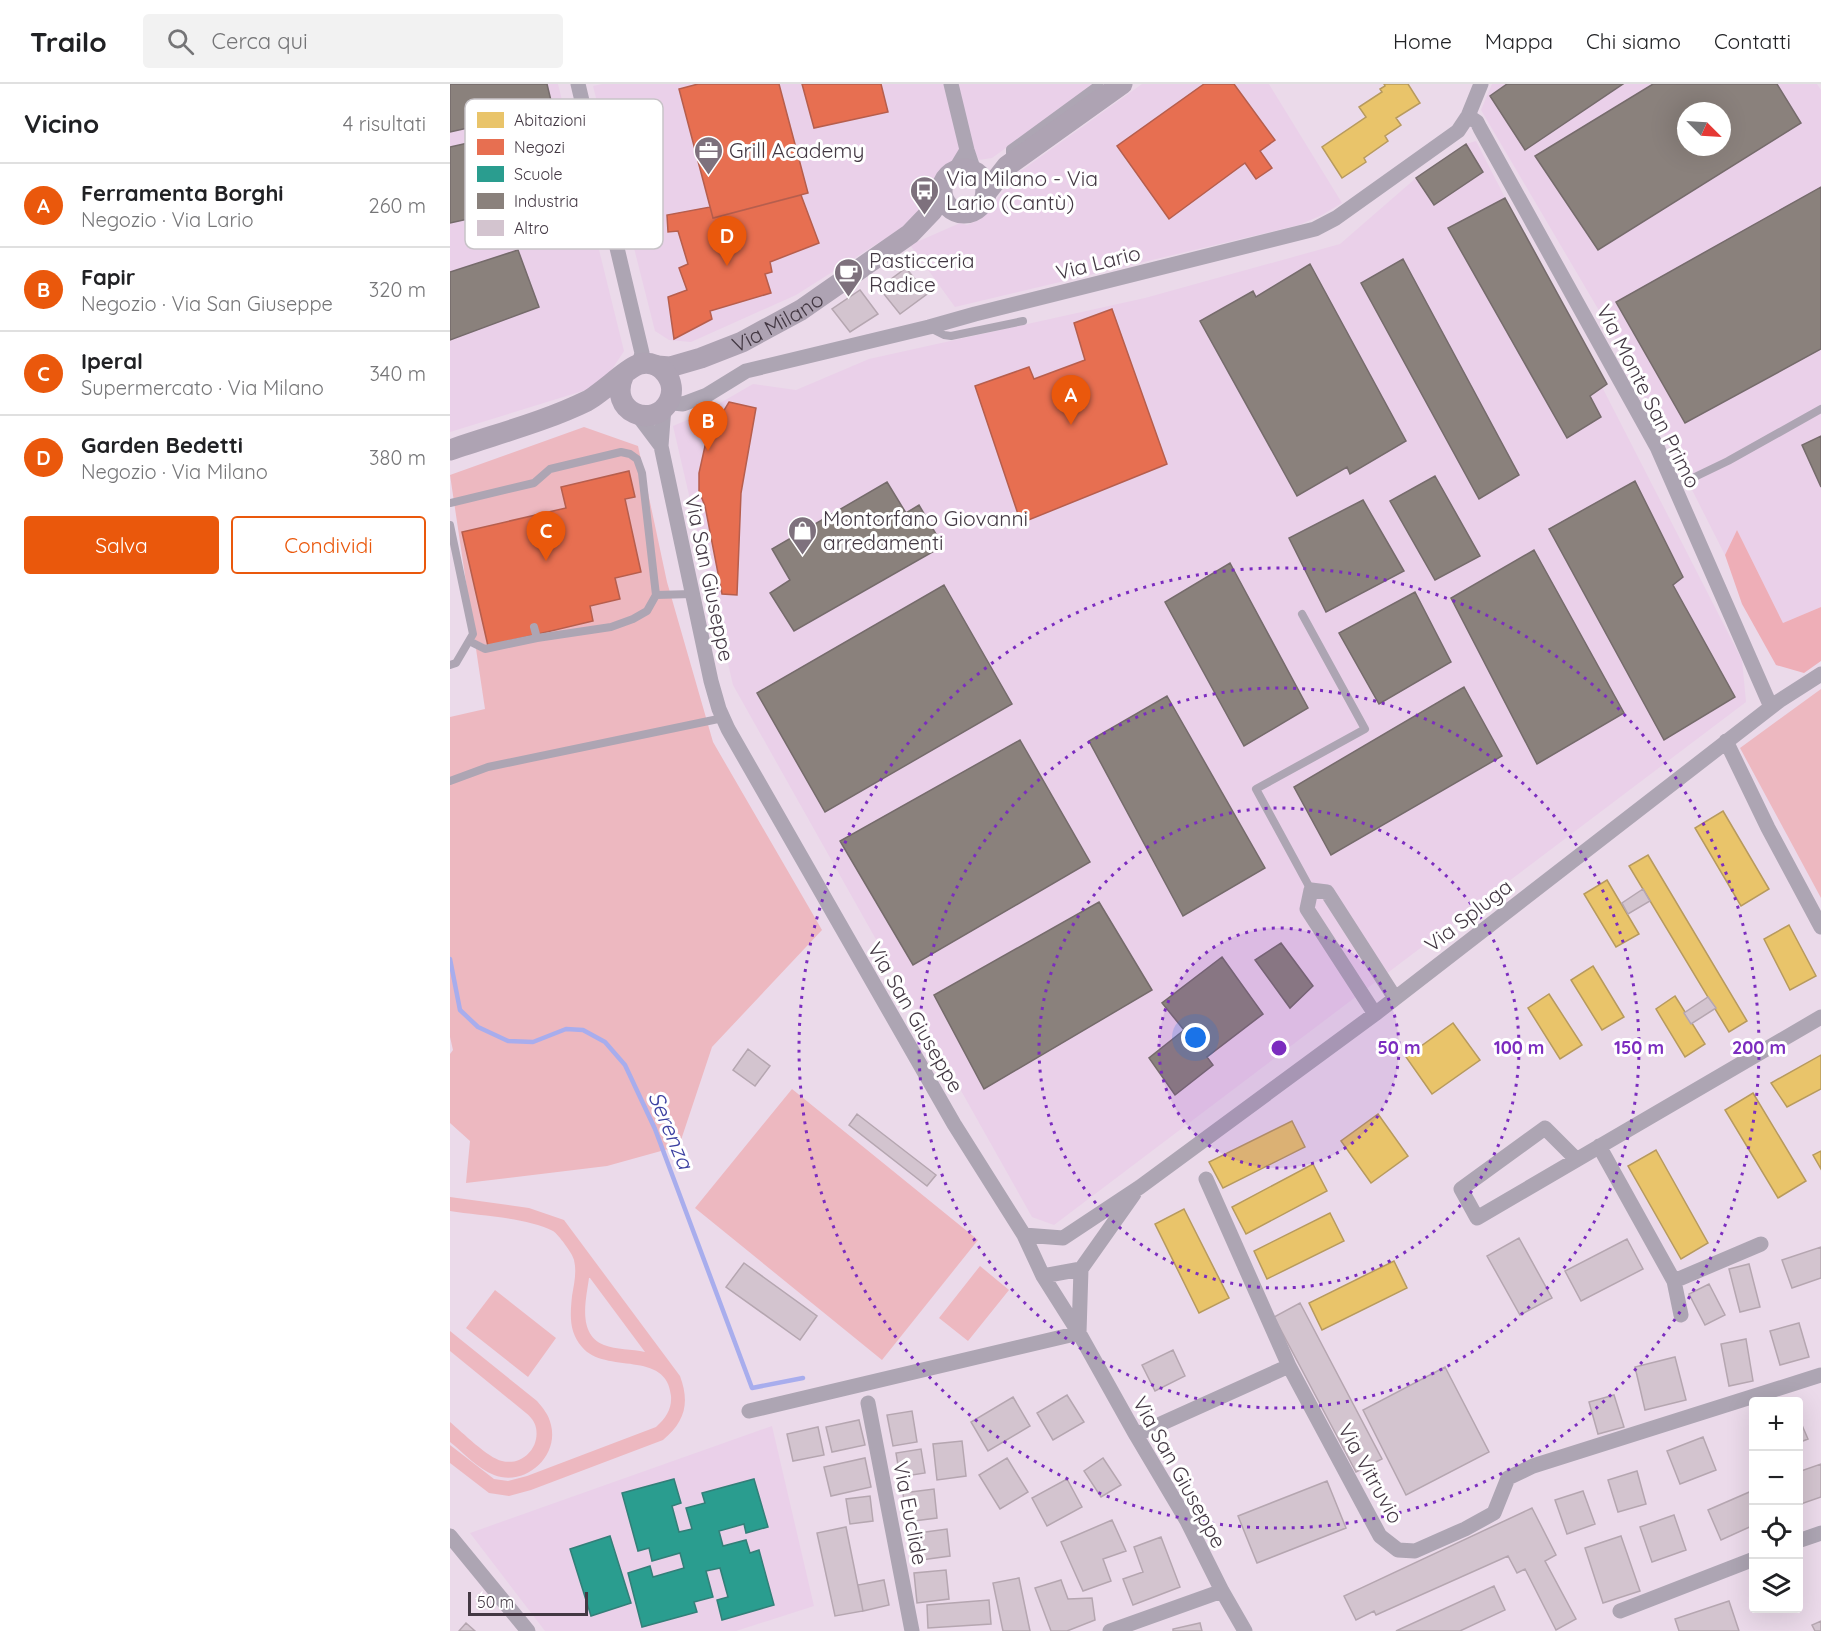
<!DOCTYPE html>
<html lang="it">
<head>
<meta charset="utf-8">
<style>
	:root { --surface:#fff; --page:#f2f2f2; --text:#202124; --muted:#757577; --line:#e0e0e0; --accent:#ea580c }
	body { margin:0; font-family:Quicksand,sans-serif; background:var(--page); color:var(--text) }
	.controls { position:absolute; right:18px; bottom:18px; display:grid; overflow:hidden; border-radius:6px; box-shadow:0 6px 24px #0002 }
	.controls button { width:54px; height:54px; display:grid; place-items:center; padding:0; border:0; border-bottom:2px solid var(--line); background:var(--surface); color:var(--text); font:30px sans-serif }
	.compass { position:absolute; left:1227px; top:18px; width:54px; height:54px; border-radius:50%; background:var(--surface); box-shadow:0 6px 24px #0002; rotate:114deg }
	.scale { position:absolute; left:18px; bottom:15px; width:120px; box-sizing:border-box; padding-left:6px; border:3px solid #433843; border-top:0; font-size:16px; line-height:21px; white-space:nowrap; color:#433843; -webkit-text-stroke:4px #fff; paint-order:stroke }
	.you { position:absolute; left:746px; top:954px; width:21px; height:21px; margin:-15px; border:4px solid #fff; border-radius:50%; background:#1a73e8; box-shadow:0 0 0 9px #1a73e833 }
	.badge { display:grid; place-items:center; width:39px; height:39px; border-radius:50%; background:var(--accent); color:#fff; font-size:20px; font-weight:700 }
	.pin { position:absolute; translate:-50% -50px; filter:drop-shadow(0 2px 3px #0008) }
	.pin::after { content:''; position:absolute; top:32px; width:21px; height:18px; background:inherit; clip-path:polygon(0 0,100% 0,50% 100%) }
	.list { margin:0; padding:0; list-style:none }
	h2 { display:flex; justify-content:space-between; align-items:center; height:78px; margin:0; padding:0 24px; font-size:26px }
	h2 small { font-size:20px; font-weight:400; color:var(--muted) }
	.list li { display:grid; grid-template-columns:39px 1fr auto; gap:18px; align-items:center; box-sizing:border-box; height:84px; padding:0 24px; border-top:2px solid var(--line) }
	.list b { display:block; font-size:22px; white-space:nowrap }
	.list p { margin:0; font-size:20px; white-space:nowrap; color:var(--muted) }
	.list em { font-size:20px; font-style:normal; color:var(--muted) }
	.actions { display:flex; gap:12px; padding:18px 24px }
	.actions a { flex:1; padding:14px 0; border:2px solid var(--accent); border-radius:6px; text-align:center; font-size:21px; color:var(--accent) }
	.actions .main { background:var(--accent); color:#fff }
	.icon { flex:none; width:33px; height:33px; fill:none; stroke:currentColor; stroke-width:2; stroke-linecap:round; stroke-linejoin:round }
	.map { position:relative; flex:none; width:1371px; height:1547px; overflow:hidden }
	header { display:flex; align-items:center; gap:36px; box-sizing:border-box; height:84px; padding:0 30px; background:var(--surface); border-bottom:2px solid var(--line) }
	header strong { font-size:28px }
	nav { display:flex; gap:33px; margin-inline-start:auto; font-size:21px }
	.search { width:420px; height:54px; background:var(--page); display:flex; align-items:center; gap:15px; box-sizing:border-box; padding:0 21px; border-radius:6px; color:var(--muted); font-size:22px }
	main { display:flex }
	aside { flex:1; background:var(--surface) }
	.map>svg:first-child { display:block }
	.built { fill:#ead0e9; fill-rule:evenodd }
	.green { fill:#edb8c0; fill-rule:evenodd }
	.forest { fill:#eeaeb7 }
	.homes { fill:#e9c46a; stroke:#b79a5e; stroke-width:1.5 }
	.shops { fill:#e76f51; stroke:#b65e4d; stroke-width:1.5 }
	.schools { fill:#2a9d8f; stroke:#327f78; stroke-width:1.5 }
	.industry { fill:#8a817c; stroke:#756b6b; stroke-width:1.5; fill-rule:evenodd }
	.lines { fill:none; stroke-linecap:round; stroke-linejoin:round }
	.stream { stroke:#a8aded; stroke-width:4.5 }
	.building { fill:#d3c4cf; stroke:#b5a6b0; stroke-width:1.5 }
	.lane { stroke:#ada5b3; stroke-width:8 }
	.street { stroke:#ada5b3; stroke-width:15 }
	.secondary { stroke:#aea3b3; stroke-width:21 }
	.ring { fill:none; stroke:#7b2cbf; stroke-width:3; stroke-dasharray:3 6 }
	.labels { text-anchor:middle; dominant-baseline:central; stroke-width:6; stroke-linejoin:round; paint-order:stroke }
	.poi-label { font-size:21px; fill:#433843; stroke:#fff; text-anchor:start }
	.street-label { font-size:21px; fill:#433843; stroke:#fff }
	.water-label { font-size:22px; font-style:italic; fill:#3c40a1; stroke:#fff }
	.key { fill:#fff; stroke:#c7c3c7; stroke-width:1.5 }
	.key-label { font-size:16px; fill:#433843 }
	.centre { fill:#7b2cbf; stroke:#fff; stroke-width:3 }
	.ring-label { font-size:18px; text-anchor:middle; font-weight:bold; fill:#7b2cbf; stroke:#fff; stroke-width:6; stroke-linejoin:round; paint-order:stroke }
</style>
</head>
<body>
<header>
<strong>Trailo</strong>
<div class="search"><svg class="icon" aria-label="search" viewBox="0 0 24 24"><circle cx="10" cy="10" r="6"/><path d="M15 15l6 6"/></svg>Cerca qui</div>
<nav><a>Home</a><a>Mappa</a><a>Chi siamo</a><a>Contatti</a></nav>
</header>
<main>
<aside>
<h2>Vicino<small>4 risultati</small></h2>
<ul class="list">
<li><span class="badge">A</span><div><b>Ferramenta Borghi</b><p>Negozio · Via Lario</p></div><em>260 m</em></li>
<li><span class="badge">B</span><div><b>Fapir</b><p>Negozio · Via San Giuseppe</p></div><em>320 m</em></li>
<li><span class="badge">C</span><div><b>Iperal</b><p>Supermercato · Via Milano</p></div><em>340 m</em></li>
<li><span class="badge">D</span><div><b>Garden Bedetti</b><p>Negozio · Via Milano</p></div><em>380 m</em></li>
</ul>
<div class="actions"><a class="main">Salva</a><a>Condividi</a></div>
</aside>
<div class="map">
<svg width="1371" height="1547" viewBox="0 0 1371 1547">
	<rect width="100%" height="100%" fill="#ebdaea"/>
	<!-- built -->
	<path class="built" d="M0,0H108L174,267L152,301L0,348Z
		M152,0H644L542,74L529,76L524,66L504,76L492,86L483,101L482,115L463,137L346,211L241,258L219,256L205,247L143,2Z
		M692,0H819L892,119L872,131L849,141L505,223L460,161L510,139L517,141L531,135L568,89Z
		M1042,0H1367L1371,6V523L1333,539L1287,446L1275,471L1164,252L1031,26ZM1236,27H1272V63H1236Z
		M1026,57L1292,576L1296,618L604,1141L582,1133L283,601L223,342L251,330L303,300L346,306L419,275L695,214L890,160L966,94L1016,60Z
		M322,1342L364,1522L286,1547H95L20,1449Z"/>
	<!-- green -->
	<path class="green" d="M134,343L188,362L217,498L263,658L372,846L262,963L229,1062L157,1082L16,1099L20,1057L0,1039V970L3,966L0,953V633L35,625L0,391Z
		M1371,605V814L1290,664Z
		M342,1005L528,1156L432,1276L245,1124Z
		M0,1113L79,1124L114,1136L230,1292C240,1319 235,1338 213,1356L81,1406L59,1412L39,1409L0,1379V1361L44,1395L58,1397L77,1392L206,1343C216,1334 222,1325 221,1312C217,1265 155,1291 132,1263C119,1248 120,1232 122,1212C124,1200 127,1188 124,1176C123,1170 108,1150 103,1147C76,1133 30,1132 0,1127ZM139,1194H140L195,1268C182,1265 166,1266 154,1261C127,1250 136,1216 139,1194Z
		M530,1182L559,1206L518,1257L489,1234Z
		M45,1206L106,1254L78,1293L16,1244Z
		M0,1247L87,1317C93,1324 99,1331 101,1341C109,1373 75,1403 44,1391C28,1385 14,1369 0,1358V1338C12,1348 38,1374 52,1377C72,1382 90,1364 86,1344C85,1338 81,1333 76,1329L0,1267Z"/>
	<!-- forest -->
	<path class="forest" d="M1287,446L1333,539L1371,523V577L1354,589L1326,581L1292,520L1275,471Z"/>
	<!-- homes -->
	<path class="homes" d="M934,0H958L970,19L946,34L951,41L935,52L938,57L914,74L916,78L892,94L872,63L916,33L909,23L932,8L930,5L935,2Z
		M1273,727L1319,805L1291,822L1245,744Z
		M1198,771L1297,937L1279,948L1179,782Z
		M1157,796L1189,850L1166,863L1134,810Z
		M1339,841L1366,892L1340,906L1314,855Z
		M1143,882L1174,933L1152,946L1121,896Z
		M1099,910L1132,961L1110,975L1078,924Z
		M1225,912L1255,960L1235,973L1206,925Z
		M1003,939L1030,976L982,1010L956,973Z
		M1371,971V1005L1337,1023L1321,999Z
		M1303,1009L1356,1097L1328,1114L1275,1026Z
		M928,1030L958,1072L921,1099L891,1057Z
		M842,1037L855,1063L773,1104L759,1078Z
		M1206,1066L1258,1159L1231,1175L1178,1082Z
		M1371,1067V1085L1363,1071Z
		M863,1080L877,1107L796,1150L782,1123Z
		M734,1125L779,1214L749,1229L705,1140Z
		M880,1129L894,1157L817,1195L804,1167Z
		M944,1177L957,1204L872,1246L859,1219Z"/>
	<!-- shops -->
	<path class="shops" d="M248,0H329L358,109L263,134L229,5Z
		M352,0H431L438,28L364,44Z
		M754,0H784L825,56L810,67L822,84L806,95L795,79L719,135L667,62Z
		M351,111L369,159L320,178L322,188L315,190L321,209L260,227L262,235L224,255L218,213L237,206L229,184L238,180L228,147L218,148L217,131L260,123L263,134Z
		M662,225L717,380L571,439L525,302L579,283L584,295L635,276L624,239Z
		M279,318L306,324L291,409L287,511L272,510L255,422L249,407V389L255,362L262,346Z
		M179,387L185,413L175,415L191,488L165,494L170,515L140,522L143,537L38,562L12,448L116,424L111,403Z"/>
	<!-- schools -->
	<path class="schools" d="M224,1395L231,1419L222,1422L229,1448L242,1445L236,1424L255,1419L252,1409L304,1395L318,1443L296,1449L294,1440L269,1447L273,1462L296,1456L300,1469L309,1466L324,1521L272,1536L267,1516L278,1513L270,1484L256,1487L263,1513L244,1518L247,1528L192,1543L178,1489L200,1482L203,1493L234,1484L230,1469L202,1477L199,1464L188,1467L172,1409Z
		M160,1452L181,1519L141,1532L120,1465Z"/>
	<!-- industry -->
	<path class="industry" d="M0,0H97L103,25L0,48Z
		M1057,0H1173L1075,66L1040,12Z
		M1203,0H1327L1351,39L1148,166L1085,72ZM1236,27H1272V63H1236Z
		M89,43L92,53L108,50L122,103L103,106L105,116L0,139V63Z
		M1016,60L1033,88L984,121L966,94Z
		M1371,103V265L1235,339L1166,218Z
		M1055,114L1157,300L1140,312L1151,333L1117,354L998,144Z
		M68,166L89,223L0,256V188Z
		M953,175L1069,391L1029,415L911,199Z
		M860,180L956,357L900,390L897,383L847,412L750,237L803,207L806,213Z
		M1371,352V403L1352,361Z
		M985,392L1030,472L985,496L940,417Z
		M1185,397L1233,493L1223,501L1285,613L1214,656L1099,445Z
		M437,398L456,429L469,421L493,462L344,547L320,509L340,496L322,465Z
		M913,416L954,487L876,528L839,454Z
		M1084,466L1174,629L1087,680L1001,514Z
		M780,479L858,624L794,662L715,518Z
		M494,501L562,620L375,728L307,609Z
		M965,508L1001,578L929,620L889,549Z
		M1014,603L1052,672L881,771L844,703Z
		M717,612L815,784L733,832L639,657Z
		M570,656L640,778L463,881L390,757Z
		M649,818L702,906L534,1005L484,911Z
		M831,859L863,902L840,924L805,876Z
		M772,873L813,930L757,973L763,981L725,1011L699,974L734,946L712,919Z"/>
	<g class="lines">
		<!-- stream -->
		<path class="stream" d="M0,875L10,926L28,943L58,957L83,958L116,945L133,946L155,958L175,981L205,1045L302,1304L353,1294"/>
	</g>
	<!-- building -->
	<path class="building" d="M456,184L477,210L450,230L429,204Z
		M410,206L428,230L400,248L382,225Z
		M1193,805L1200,817L1178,830L1172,819Z
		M1258,913L1266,924L1241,940L1234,929Z
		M298,965L320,982L305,1002L283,986Z
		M407,1030L486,1091L477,1102L399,1041Z
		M1069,1154L1102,1214L1070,1231L1037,1172Z
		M1177,1155L1193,1185L1131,1217L1115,1187Z
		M1371,1163V1194L1342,1204L1332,1176Z
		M294,1179L367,1232L350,1256L276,1203Z
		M1299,1180L1310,1223L1290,1228L1279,1185Z
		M1259,1200L1275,1231L1255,1241L1239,1210Z
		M850,1219L932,1375L906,1388L824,1233Z
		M1349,1239L1359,1273L1330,1281L1320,1247Z
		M1296,1255L1303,1297L1279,1302L1271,1260Z
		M723,1266L735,1292L705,1307L692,1281Z
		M1225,1273L1236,1316L1195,1326L1185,1283Z
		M995,1283L1039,1368L956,1411L913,1326Z
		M617,1311L634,1338L603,1356L587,1329Z
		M1164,1311L1174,1343L1148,1350L1139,1318Z
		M563,1313L580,1342L538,1367L521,1338Z
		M462,1327L467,1358L443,1362L437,1331Z
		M1348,1332L1358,1355L1348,1359Z
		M409,1336L415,1361L382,1368L376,1343Z
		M368,1343L374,1371L343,1377L337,1350Z
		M1253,1353L1266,1386L1230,1400L1217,1367Z
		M512,1357L516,1392L487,1396L483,1360Z
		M471,1365L475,1389L450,1393L446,1369Z
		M415,1374L421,1403L381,1412L374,1383Z
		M557,1374L578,1408L550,1425L529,1391Z
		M653,1374L671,1401L651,1413L634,1387Z
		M1371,1380V1413L1348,1421V1388Z
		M1187,1387L1196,1420L1168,1428L1158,1396Z
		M617,1395L632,1423L597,1442L582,1414Z
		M877,1397L896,1444L807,1479L788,1432Z
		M484,1405L487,1434L456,1438L453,1409Z
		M1304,1406V1441L1271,1456L1258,1426Z
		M1133,1407L1145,1440L1117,1450L1105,1416Z
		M420,1412L423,1437L400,1440L396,1415Z
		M1082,1424L1106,1471L1095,1477L1126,1535L1106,1546L1075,1485L1067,1489L1058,1472L926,1531L924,1527L906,1536L894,1512Z
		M1224,1431L1236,1466L1202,1478L1190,1443Z
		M662,1436L676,1467L653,1475L661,1497L633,1507L611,1458Z
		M396,1443L413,1527L385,1532L367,1449Z
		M497,1445L500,1472L464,1477L461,1450Z
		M1171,1452L1190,1507L1153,1519L1135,1464Z
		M711,1453L730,1503L683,1521L673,1495L693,1488L684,1463Z
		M496,1486L499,1515L467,1519L464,1489Z
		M569,1494L580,1547H553L543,1499Z
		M434,1496L439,1521L413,1527L408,1501Z
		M611,1496L618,1515L642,1514L645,1536L617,1547H601L585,1504Z
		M1044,1502L1055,1526L1010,1547H946Z
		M539,1516L541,1540L478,1544L477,1521Z
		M1279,1517L1289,1547H1229L1225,1535Z
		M1371,1537V1547H1365L1362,1541Z
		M16,1539L25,1547H9Z
		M750,1539L752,1547H723V1545Z"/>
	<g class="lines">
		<!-- lane -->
		<path class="lane" d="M560,77V65L649,0
			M480,244L494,251L501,252L573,237
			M1224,403L1278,377L1371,325
			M0,419L84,399L100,385L171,368L180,370L187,375L192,389L206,511L197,527L183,535L161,543L87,554L35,565L19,557
			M0,441L23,550L6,579L0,581
			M206,511L242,510
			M852,530L915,645L806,705L861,806
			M84,543L87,554
			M0,697L38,683L273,634"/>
		<!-- street -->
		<path class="street" d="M128,0L192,269L189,280
			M501,0L517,66L524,87
			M1018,32L1027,38L1030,44L1207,363L1321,623
			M505,86L517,66
			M217,320L223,319L233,320L257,311L296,287L479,243L525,230L865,145L886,134L1008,47L1018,32L1031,0
			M214,323L211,362L261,597L269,625L278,645L504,1040L574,1151L593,1192L629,1249L686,1351L737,1437L772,1507L795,1547
			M187,330L211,362
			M1276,657L1318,744L1371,843
			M925,930L857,825L861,806L877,808L945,914
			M1149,1062L1224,1197L1311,1160
			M1126,1075L1095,1044L1011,1105L1027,1134L1371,933
			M756,1095L839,1282L930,1452L948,1466L965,1467L1015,1445L1044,1429L1058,1394L1083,1382L1371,1291
			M574,1151L613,1154L690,1103L925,930L1329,617L1371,590
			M593,1192L631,1185
			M1224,1197L1231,1231
			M418,1319L462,1547
			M299,1327L629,1249L631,1185L684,1110
			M686,1351L839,1282
			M0,1452L78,1547
			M1348,1457L1371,1449
			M1170,1527L1304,1475
			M660,1547L772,1507"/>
		<!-- secondary -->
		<g class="secondary">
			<circle cx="514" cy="107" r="22"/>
			<path d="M536,109L557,82L672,0"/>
			<path id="s1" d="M207,282L220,283L251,274L292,258L351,226L460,150L482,127L492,112"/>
			<path d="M0,366C46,350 94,338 137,317C152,309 178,283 190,280C211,275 228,298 219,317C205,346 156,329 174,290"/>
		</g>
	</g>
	<!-- distance rings -->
	<circle cx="829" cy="964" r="120" fill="#7b2cbf" fill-opacity=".12"/>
	<g class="ring">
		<circle cx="829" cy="964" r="120"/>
		<circle cx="829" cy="964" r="240"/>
		<circle cx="829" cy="964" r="360"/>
		<circle cx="829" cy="964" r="480"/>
	</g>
	<!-- icons -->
	<defs>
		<symbol id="office-pin" viewBox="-11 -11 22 30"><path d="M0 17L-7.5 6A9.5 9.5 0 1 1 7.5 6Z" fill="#7e717d" stroke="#fff"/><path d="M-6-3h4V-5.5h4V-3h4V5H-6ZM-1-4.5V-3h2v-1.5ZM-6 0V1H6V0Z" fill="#fff"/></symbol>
		<symbol id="bus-pin" viewBox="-11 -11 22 30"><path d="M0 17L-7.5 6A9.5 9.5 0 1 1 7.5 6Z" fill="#7e717d" stroke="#fff"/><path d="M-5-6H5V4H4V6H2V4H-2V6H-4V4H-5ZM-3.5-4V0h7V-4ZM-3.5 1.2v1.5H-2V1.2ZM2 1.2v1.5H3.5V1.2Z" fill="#fff"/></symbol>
		<symbol id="cafe-pin" viewBox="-11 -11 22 30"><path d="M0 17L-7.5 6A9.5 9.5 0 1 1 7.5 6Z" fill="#7e717d" stroke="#fff"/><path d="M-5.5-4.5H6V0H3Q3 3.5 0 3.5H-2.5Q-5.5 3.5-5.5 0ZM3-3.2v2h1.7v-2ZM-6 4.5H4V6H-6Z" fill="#fff"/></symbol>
		<symbol id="shop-pin" viewBox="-11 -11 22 30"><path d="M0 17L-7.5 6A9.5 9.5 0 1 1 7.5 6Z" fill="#7e717d" stroke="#fff"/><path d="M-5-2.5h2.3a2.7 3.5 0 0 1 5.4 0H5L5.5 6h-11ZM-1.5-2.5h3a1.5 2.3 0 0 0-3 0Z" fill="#fff"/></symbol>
	</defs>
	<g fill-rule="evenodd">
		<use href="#office-pin" x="242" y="50" width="33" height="45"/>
		<use href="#bus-pin" x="458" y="90" width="33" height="45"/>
		<use href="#cafe-pin" x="382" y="172" width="33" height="45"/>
		<use href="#shop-pin" x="336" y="430" width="33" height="45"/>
	</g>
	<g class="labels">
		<!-- poi labels -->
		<g class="poi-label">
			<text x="279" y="66">Grill Academy</text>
			<text x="496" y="94">Via Milano - Via<tspan x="496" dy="24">Lario (Cantù)</tspan></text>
			<text x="419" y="176">Pasticceria<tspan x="419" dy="24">Radice</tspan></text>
			<text x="373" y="434">Montorfano Giovanni<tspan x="373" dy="24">arredamenti</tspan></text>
		</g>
		<!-- street labels -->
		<g class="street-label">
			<text transform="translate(648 178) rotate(-14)">Via Lario</text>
			<text stroke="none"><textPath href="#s1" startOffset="130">Via Milano</textPath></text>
			<text transform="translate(1199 312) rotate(63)">Via Monte San Primo</text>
			<text transform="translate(260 494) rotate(78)">Via San Giuseppe</text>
			<text transform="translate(1018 831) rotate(-38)">Via Spluga</text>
			<text transform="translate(466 933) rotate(60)">Via San Giuseppe</text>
			<text transform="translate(730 1388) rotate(61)">Via San Giuseppe</text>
			<text transform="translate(921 1389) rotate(61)">Via Vitruvio</text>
			<text transform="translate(461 1429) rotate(79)">Via Euclide</text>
		</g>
		<!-- water labels -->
		<g class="water-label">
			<text transform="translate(221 1046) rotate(67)">Serenza</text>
		</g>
	</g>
	<!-- legend -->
	<rect x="15" y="15" width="198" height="150" rx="9" class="key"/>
	<rect x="27" y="28" width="27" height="16" fill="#e9c46a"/>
	<rect x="27" y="55" width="27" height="16" fill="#e76f51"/>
	<rect x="27" y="82" width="27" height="16" fill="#2a9d8f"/>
	<rect x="27" y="109" width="27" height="16" fill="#8a817c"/>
	<rect x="27" y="136" width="27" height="16" fill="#d3c4cf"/>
	<g class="key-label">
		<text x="64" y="42">Abitazioni</text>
		<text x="64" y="69">Negozi</text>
		<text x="64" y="96">Scuole</text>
		<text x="64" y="123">Industria</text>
		<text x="64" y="150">Altro</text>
	</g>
	<circle cx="829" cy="964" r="9" class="centre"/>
	<g class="ring-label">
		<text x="949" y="970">50 m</text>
		<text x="1069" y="970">100 m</text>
		<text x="1189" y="970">150 m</text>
		<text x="1309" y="970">200 m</text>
	</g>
</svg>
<div class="controls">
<button>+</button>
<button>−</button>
<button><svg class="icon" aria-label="locate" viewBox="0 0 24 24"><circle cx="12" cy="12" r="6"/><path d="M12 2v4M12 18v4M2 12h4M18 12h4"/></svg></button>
<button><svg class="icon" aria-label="layers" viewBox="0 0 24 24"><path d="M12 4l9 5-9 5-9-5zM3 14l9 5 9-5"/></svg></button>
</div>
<svg class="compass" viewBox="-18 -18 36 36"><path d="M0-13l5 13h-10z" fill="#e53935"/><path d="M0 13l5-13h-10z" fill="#757577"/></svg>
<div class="scale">50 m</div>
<div class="you"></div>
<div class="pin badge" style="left:621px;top:341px">A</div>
<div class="pin badge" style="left:258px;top:367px">B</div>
<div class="pin badge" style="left:96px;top:477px">C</div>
<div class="pin badge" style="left:277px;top:182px">D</div>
</div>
</main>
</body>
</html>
